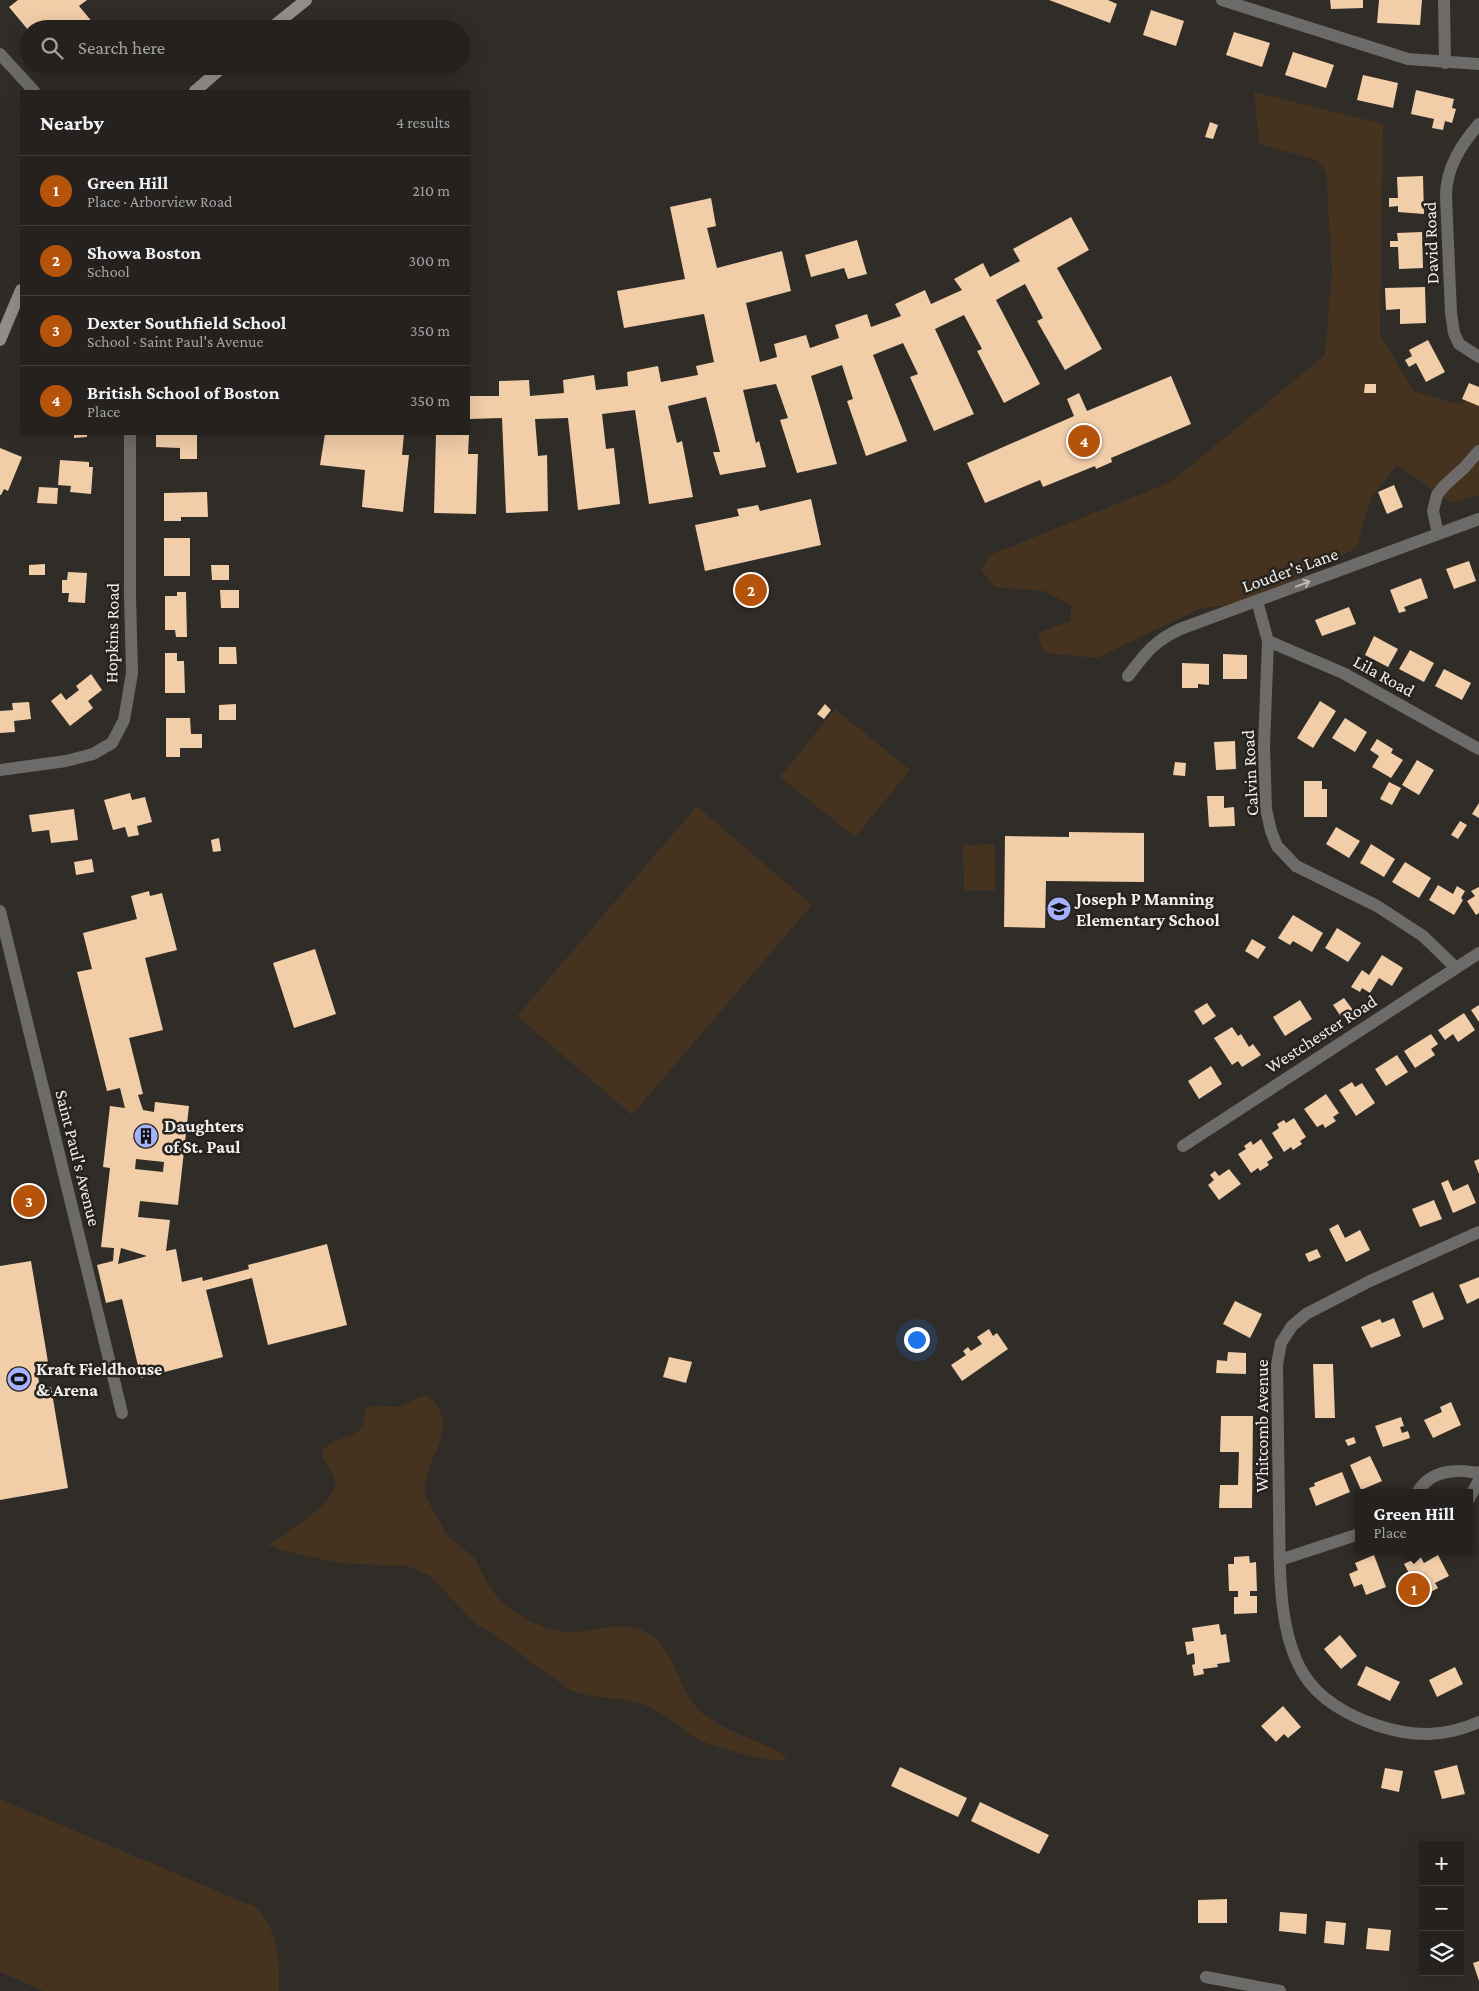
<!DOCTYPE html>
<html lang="en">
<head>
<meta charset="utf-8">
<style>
	:root { --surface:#24211e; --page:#302e2b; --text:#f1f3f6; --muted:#a3a3a4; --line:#413e3c; --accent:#b45309 }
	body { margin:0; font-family:"Crimson Pro",serif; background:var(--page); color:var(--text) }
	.controls { position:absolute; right:15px; bottom:15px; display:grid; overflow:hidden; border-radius:0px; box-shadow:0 5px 20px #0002 }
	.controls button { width:45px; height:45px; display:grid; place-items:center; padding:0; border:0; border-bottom:1px solid var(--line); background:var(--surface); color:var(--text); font:25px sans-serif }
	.you { position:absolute; left:916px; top:1339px; width:18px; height:18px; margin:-12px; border:4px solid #fff; border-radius:50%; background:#1a73e8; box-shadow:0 0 0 8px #1a73e833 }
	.badge { display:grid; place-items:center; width:32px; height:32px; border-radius:50%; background:var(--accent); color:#fff; font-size:16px; font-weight:700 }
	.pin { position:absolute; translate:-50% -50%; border:2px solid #fff; box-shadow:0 1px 5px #0006 }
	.popup { position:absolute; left:1355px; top:1489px; width:118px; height:65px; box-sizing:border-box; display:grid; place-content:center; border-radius:0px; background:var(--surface); filter:drop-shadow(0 1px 4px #0005); font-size:16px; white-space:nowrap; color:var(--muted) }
	.popup b { font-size:19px; color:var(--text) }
	.popup::after { content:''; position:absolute; left:50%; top:100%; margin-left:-10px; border:10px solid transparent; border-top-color:var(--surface) }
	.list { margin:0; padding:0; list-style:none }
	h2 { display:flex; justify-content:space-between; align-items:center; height:65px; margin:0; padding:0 20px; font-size:21px }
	h2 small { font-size:16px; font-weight:400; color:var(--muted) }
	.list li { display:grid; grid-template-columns:32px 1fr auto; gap:15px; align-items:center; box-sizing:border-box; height:70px; padding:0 20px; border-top:1px solid var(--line) }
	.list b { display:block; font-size:19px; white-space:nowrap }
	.list p { margin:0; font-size:16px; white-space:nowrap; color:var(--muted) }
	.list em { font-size:16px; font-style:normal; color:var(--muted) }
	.icon { flex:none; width:28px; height:28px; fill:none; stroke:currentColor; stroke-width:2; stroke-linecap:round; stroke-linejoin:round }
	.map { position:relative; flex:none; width:1479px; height:1991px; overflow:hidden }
	.search { position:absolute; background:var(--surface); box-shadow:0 5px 20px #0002; left:20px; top:20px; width:450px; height:55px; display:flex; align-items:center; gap:12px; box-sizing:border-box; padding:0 18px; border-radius:28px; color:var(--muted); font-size:19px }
	.panel { position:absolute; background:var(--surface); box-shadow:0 5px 20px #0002; left:20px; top:90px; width:450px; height:345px; border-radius:0px }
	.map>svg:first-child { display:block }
	.green { fill:#46331f }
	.building { fill:#f1cda8; fill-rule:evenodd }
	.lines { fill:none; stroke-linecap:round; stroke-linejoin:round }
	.street { stroke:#6d6b69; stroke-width:12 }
	.secondary { stroke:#928e8b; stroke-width:12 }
	.oneway { stroke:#bcbab8 }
	.labels { text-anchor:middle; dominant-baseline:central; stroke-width:5; stroke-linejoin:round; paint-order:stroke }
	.street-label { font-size:18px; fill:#f1efec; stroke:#26221e }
	.poi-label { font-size:18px; font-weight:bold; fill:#f1efec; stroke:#26221e; text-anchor:start }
</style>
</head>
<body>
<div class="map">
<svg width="1479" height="1991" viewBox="0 0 1479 1991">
	<rect width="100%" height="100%" fill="#302c28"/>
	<!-- green -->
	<path class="green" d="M1254,92L1383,124L1380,334L1413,391L1459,404L1479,394V495L1451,503L1397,465L1371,497L1356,548L1249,603L1201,608L1097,658L1044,653L1038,633L1071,621V605L1044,591L995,587L981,570L990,555L1171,482L1325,355L1332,271L1326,172L1317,160L1259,144Z
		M835,709L910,770L855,837L780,777Z
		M697,806L812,905L632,1115L517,1016Z
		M994,844L995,890H964L963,845Z
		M426,1395C466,1424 421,1460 425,1496C426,1498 443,1527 445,1532C452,1543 465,1548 473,1557C481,1567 484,1580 492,1590C509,1613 541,1631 569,1632C595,1632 624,1619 648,1633C676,1651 677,1689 700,1711C714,1725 757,1741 777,1751L788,1758C784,1759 781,1761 777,1761C764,1761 707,1745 696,1738C678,1727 666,1713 645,1705C619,1695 591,1701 567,1688L496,1636L477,1625L429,1575L406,1566L338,1563L282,1550L268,1545C284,1534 340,1502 335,1480C332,1467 321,1464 323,1449L334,1441L356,1434L363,1424L367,1408C379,1403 392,1409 404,1405C412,1402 417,1397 426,1395Z
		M0,1799L257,1908C278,1931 280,1961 279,1991H43L0,1972Z"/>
	<!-- building -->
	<path class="building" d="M18,0H87L79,6L98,29H50L44,21L35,29H29V31L9,7Z
		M1049,0H1108L1117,4L1110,23Z
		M1330,0H1363V8L1331,9Z
		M1379,0H1422L1420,25L1377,23Z
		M1151,10L1184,21L1176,46L1143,35Z
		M1234,32L1270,43L1262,67L1226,55Z
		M1293,52L1334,65L1326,88L1285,75Z
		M89,66H103L95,73Z
		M1363,75L1398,83L1393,108L1357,100Z
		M1416,90L1454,99L1452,108L1456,109L1452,123L1445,121L1443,130L1432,128L1434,119L1411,114Z
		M1210,122L1218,125L1213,139L1205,137Z
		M1423,176L1424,214L1398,212V206L1389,207V198H1398L1397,177Z
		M711,198L716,226L707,228L717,268L782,251L791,291L746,303L760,362L777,357L774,344L806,335L810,348L839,338L835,325L867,314L871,327L901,316L895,304L925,290L931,304L962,290L954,279L983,263L990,277L1020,261L1013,249L1071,217L1089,250L1057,268L1102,349L1065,370L1037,321L1043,318L1025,284L996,300L1040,384L1004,403L977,351L982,349L964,315L935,329L974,414L934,431L910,377L918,374L903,343L873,355L907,441L866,456L847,401L853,399L842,365L811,376L837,464L797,473L780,420L788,418L776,384L743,390L756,443L759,441L766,467L720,475L713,452H720L706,397L668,406L677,443L682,441L693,497L649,504L635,410L602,414L606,449L614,448L620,504L578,510L568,418L535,419L538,456L547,455L548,511L506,513L502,418L469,419V396H499V381L529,380L530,396L564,393L563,380L594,375L596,390L628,386L627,372L658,366L661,382L698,375L696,366L714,362L704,314L624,328L617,291L685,279L670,207Z
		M1422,232L1423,268L1399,269L1398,247H1390V241H1398L1397,233Z
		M857,240L867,274L848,279L844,268L811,277L805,255Z
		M1425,287L1426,323L1400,324V309L1386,310L1385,288Z
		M1428,340L1445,372L1426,382L1416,363L1409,367L1405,360L1412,356L1409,350Z
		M1171,376L1191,424L1111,458L1112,462L1096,469L1095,466L1043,487L1040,480L985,503L967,463L1074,416L1067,399L1079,393L1087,411Z
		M1469,383L1479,387V406L1462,399Z
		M1365,384H1376V393H1364Z
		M74,434H87V437L74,438Z
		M156,434H197V459H180V448L156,447Z
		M325,434H404L402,455H409L403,512L362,507L365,470L320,465Z
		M436,434H469L468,454H478L476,514L434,513Z
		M0,448L22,457L8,491L4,489L1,495H0Z
		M60,460L89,462V467H93L91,494L70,492L71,486L58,485Z
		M1394,485L1403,507L1387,514L1378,492Z
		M39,487L58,488L57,504L37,503Z
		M207,492L208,517H181V521H164V493Z
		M811,499L821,545L705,571L695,525L739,516L737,509L758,505L760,511Z
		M164,538H190V576H164Z
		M1469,561L1476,581L1454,589L1446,569Z
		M45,564V575H29V565Z
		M211,565H229V580H212Z
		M68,572L87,573L85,603L68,602L69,593H62V580H67Z
		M1421,578L1428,598L1404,607L1406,611L1399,613L1390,590Z
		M220,590H239V608H221Z
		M177,592H186L187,637H176L175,630H165V596H177Z
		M1349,607L1356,624L1322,636L1315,620Z
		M1374,636L1398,649L1388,667L1365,655Z
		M219,647H236L237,664H219Z
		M1410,650L1434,663L1424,682L1399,669Z
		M165,653H177V661H184L185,693H165Z
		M1223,654L1247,655V679H1223Z
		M1182,663L1209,664V685L1198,684V688H1182Z
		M1444,669L1471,683L1462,700L1435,686Z
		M91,674L102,690L88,701L93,708L70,726L51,701L61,693L66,700L79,690L76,686Z
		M1320,701L1336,711L1313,748L1297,738Z
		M29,702L31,719L14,721L15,732L0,733V711L13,710L12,703Z
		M236,704V720H219V705Z
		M825,704L831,710L824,719L817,714Z
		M166,718H190L191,734H202V748H180V757H166Z
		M1345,718L1367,732L1355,752L1332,738Z
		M1377,739L1393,749L1391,753L1403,760L1391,778L1372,767L1379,756L1370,750Z
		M1235,741L1236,769L1216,770L1214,742Z
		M1417,760L1434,770L1419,795L1402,785Z
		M1175,762L1186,763L1185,776L1173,775Z
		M1304,781H1322V789H1327V817H1304Z
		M1389,782L1401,788L1392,805L1380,799Z
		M130,793L132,800L145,797L152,822L137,826L139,835L128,837L125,827L113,830L104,800Z
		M1207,796H1224V808L1234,807L1235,826L1209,827Z
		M1479,803V818L1472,814Z
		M74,809L78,840L51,843L49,830L32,832L29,815Z
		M1460,821L1467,825L1458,839L1451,835Z
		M1336,827L1360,841L1349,858L1326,844Z
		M1069,832L1144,833V882L1046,881L1045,928L1004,927L1005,836L1069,837Z
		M219,838L221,851L213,852L211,840Z
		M1371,844L1395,859L1384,877L1360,863Z
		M92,859L94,872L76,875L74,862Z
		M1405,862L1431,878L1419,898L1392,882Z
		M1438,885L1453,894L1457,886L1465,891L1461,898L1463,900L1454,915L1429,900Z
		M1479,887V913L1476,915L1467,901L1475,896L1471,891Z
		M149,891L150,896L162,893L177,950L145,958L163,1030L129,1038L143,1094L138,1095L143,1110L154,1112L155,1102L189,1106L178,1205L140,1201L138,1217L170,1220L166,1251L176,1249L182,1282L202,1277L203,1281L249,1269L248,1265L327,1244L347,1325L268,1345L252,1278L206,1290L223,1357L141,1378L122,1299L106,1303L97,1265L113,1261L114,1248L101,1247L110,1168L103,1167L110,1106L125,1108L120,1088L107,1091L77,972L92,969L83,933L137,919L131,896ZM136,1159L164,1162L163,1172L135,1169ZM121,1248L147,1256L118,1264Z
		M1293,915L1323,933L1312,952L1293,941L1290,945L1278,938Z
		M1337,928L1361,943L1348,962L1325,948Z
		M1252,939L1266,947L1258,959L1245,951Z
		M315,949L336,1014L294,1028L273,963Z
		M1382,955L1403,968L1392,986L1379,978L1370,993L1362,988L1360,992L1351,987L1362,970L1369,975Z
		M1344,998L1353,1010L1342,1018L1333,1005Z
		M1300,1000L1312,1019L1285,1036L1273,1017Z
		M1207,1003L1216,1016L1203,1025L1194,1011Z
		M1479,1005V1022L1471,1010Z
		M1464,1013L1475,1030L1458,1042L1453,1034L1445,1040L1438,1030Z
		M1232,1027L1238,1036L1241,1034L1249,1047L1253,1044L1261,1055L1242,1067L1238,1061L1232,1065L1214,1038Z
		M1431,1034L1438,1044L1431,1049L1435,1055L1415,1068L1404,1051Z
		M1397,1055L1408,1072L1386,1086L1375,1069Z
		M1211,1066L1222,1084L1199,1099L1188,1081Z
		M1352,1082L1355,1087L1362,1083L1375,1103L1356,1116L1339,1090Z
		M1326,1094L1339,1113L1333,1117L1336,1121L1325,1128L1323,1124L1317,1127L1304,1109Z
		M1294,1118L1306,1137L1300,1141L1302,1144L1293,1150L1291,1147L1284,1152L1272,1133L1279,1128L1277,1124L1284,1120L1286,1123Z
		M1261,1139L1273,1158L1267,1162L1269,1165L1260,1171L1258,1168L1251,1173L1238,1154L1246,1149L1244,1146L1251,1141L1253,1145Z
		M1479,1159V1174L1474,1161Z
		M1229,1169L1241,1184L1219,1200L1208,1185L1214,1180L1210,1175L1215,1171L1219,1176Z
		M1448,1180L1453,1191L1468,1184L1476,1203L1453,1213L1441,1183Z
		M1434,1200L1442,1219L1420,1227L1412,1209Z
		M1338,1224L1345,1238L1360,1230L1370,1250L1346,1262L1329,1229Z
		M1317,1249L1321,1257L1309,1262L1305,1254Z
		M31,1261L49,1368L37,1370L40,1389L51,1387L68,1488L0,1500V1266Z
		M1479,1277V1298L1467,1304L1459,1285Z
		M1433,1292L1444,1319L1423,1328L1412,1301Z
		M1235,1301L1262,1314L1250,1338L1223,1324Z
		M1394,1318L1401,1336L1371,1348L1361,1327L1380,1319L1382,1323Z
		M989,1329L993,1336L997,1333L1008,1349L962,1381L951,1365L966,1355L963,1351L968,1347L971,1351L982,1344L977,1337Z
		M1228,1352L1246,1353V1374L1216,1373L1217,1360L1227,1361Z
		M669,1357L692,1362L686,1383L663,1377Z
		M1313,1364H1333L1335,1418H1315Z
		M1451,1402L1461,1425L1433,1438L1424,1420L1442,1412L1440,1407Z
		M1221,1416H1253L1252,1508H1219L1220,1485H1238L1239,1452H1220Z
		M1401,1417L1404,1426L1400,1427L1402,1433L1408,1431L1410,1438L1383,1447L1375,1426Z
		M1354,1437L1356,1443L1348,1446L1345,1440Z
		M1370,1456L1382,1481L1361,1490L1350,1465Z
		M1342,1472L1350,1492L1316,1506L1309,1488L1315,1486L1314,1483Z
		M1374,1555L1386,1587L1366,1595L1362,1584L1354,1587L1349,1574L1358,1570L1355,1563Z
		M1438,1555L1449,1576L1435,1583L1438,1588L1422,1597L1404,1564L1420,1556L1424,1563Z
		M1249,1556L1250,1563L1256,1562L1257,1591H1250V1596H1257V1613L1234,1614V1597H1238V1591H1229L1228,1564H1234V1557Z
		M1219,1624L1221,1635L1226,1634L1230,1662L1217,1664L1218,1667L1203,1669L1204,1674L1194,1676L1192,1665L1195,1664L1194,1653L1187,1655L1185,1642L1194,1641L1192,1628Z
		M1340,1635L1357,1656L1341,1669L1324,1649Z
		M1366,1666L1400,1682L1390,1701L1357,1685Z
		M1455,1667L1463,1684L1437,1697L1429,1680Z
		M1283,1706L1301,1727L1288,1738L1284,1734L1276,1742L1261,1726Z
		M1457,1765L1465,1794L1442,1799L1434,1771Z
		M900,1767L967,1798L958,1817L891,1786Z
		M1385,1768L1403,1771L1399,1792L1381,1788Z
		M980,1802L1049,1835L1039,1854L971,1821Z
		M1227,1899V1923H1198V1900Z
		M1280,1912L1307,1914L1306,1934L1279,1931Z
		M1326,1921L1346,1923L1344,1945L1324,1943Z
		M1368,1928L1391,1930L1389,1951L1366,1949Z
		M1479,1961V1981L1473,1963Z"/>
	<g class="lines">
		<!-- street -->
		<path class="street" d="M1222,0L1408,59L1479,64
			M1444,0L1445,63
			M0,54L34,91
			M1479,124C1461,145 1446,168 1446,196L1451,313L1454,333L1459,344L1479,357
			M1438,534L1433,511L1437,495L1444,486L1464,468L1479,451
			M1257,601L1268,641L1264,746L1266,809L1271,831L1277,846L1296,866L1377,906L1423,936L1455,967
			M1268,641L1343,673L1479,749
			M1128,676C1146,653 1153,642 1180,629L1479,519
			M0,770L66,761L93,754L112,743L124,720L132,673L130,595V434
			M0,911L122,1413
			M1183,1146L1479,953
			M1479,1232L1370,1281L1306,1314L1292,1326L1281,1343L1277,1365C1278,1412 1278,1459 1279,1506C1280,1556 1276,1629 1303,1673C1318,1699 1349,1716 1376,1725C1412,1737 1444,1738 1479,1722
			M1417,1493C1426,1477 1441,1471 1459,1471C1466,1470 1472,1474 1479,1472
			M1469,1499L1479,1480
			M1280,1560L1359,1534
			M1206,1977L1280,1991"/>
		<!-- secondary -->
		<path class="secondary" d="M270,29L306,0
			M195,91L224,66
			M0,340L21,290"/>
	</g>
	<!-- one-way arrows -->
	<defs><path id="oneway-shaft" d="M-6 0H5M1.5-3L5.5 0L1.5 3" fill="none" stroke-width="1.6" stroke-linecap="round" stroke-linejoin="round" transform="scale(1.25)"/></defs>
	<use class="oneway" href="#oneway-shaft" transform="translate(1303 584) rotate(-21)"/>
	<!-- icons -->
	<defs>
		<symbol id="school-disc" viewBox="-11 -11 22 22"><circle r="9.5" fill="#a6b1fc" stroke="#26221e"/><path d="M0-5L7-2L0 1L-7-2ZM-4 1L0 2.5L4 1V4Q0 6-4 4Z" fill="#111"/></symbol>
		<symbol id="building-disc" viewBox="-11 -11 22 22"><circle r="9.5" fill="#a6b1fc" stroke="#26221e"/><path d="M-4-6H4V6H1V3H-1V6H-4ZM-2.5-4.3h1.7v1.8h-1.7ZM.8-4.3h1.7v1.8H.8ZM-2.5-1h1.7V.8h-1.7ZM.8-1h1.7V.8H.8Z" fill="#111"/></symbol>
		<symbol id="stadium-disc" viewBox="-11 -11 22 22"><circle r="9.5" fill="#a6b1fc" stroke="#26221e"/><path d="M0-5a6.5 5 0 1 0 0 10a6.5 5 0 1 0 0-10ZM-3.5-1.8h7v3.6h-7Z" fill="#111"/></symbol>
	</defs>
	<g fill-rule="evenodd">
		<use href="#school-disc" x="1045" y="895" width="28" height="28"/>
		<use href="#building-disc" x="132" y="1122" width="28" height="28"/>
		<use href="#stadium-disc" x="5" y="1365" width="28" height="28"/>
	</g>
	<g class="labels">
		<!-- street labels -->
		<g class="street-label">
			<text transform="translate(1431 243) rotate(-92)">David Road</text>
			<text transform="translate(1290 570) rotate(-20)">Louder's Lane</text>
			<text transform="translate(112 633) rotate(-89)">Hopkins Road</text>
			<text transform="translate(1384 676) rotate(29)">Lila Road</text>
			<text transform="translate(1250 773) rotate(-93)">Calvin Road</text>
			<text transform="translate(1321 1034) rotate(-33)">Westchester Road</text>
			<text transform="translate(78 1158) rotate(76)">Saint Paul's Avenue</text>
			<text transform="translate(1262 1426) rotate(-90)">Whitcomb Avenue</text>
		</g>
		<!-- poi labels -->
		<g class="poi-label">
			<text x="1076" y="899">Joseph P Manning<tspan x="1076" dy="21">Elementary School</tspan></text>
			<text x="164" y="1126">Daughters<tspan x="164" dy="21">of St. Paul</tspan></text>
			<text x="36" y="1369">Kraft Fieldhouse<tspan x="36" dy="21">&amp; Arena</tspan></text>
		</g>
	</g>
</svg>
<div class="controls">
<button>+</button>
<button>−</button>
<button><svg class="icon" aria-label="layers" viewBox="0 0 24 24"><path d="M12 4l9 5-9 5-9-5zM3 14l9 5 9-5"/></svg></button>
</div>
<div class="you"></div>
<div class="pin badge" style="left:1414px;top:1589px">1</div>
<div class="popup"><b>Green Hill</b>Place</div>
<div class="pin badge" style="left:751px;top:590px">2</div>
<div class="pin badge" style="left:29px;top:1201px">3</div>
<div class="pin badge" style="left:1084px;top:441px">4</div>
<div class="search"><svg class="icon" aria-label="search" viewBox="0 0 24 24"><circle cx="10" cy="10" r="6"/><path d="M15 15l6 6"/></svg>Search here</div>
<section class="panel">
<h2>Nearby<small>4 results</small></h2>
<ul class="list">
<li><span class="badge">1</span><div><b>Green Hill</b><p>Place · Arborview Road</p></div><em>210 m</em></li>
<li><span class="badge">2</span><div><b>Showa Boston</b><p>School</p></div><em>300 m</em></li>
<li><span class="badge">3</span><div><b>Dexter Southfield School</b><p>School · Saint Paul's Avenue</p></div><em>350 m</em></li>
<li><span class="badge">4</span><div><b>British School of Boston</b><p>Place</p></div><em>350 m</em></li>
</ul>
</section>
</div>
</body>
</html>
